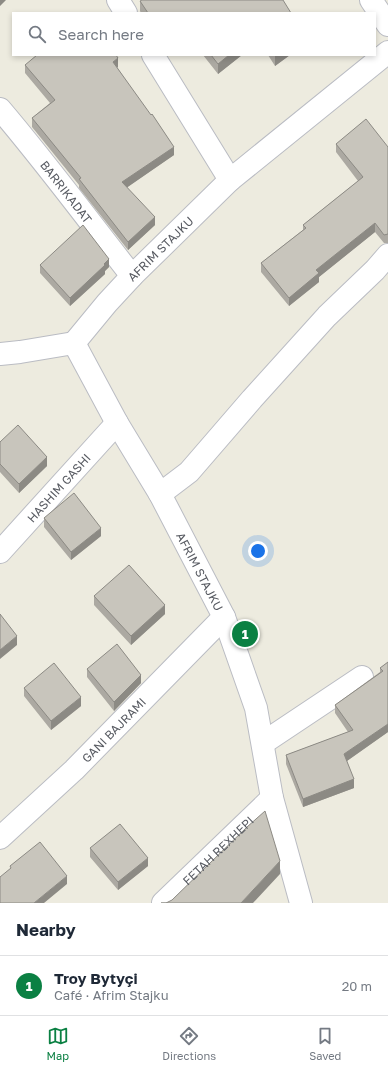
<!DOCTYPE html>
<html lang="en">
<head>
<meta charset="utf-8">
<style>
	:root { --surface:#fff; --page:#f2f2f3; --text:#1f2937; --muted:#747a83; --line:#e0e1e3; --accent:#0b8043 }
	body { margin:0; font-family:"Golos Text",sans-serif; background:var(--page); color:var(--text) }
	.you { position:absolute; left:258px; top:551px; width:14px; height:14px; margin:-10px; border:3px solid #fff; border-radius:50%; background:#1a73e8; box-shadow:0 0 0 6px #1a73e833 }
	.badge { display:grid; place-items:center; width:26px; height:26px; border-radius:50%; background:var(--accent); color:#fff; font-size:13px; font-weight:700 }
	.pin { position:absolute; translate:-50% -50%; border:2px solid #fff; box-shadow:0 1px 4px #0006 }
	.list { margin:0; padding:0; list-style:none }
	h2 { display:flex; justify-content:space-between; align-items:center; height:52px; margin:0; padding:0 16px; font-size:17px }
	h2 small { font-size:13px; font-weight:400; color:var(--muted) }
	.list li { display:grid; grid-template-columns:26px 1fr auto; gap:12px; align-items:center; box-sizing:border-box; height:60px; padding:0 16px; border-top:1px solid var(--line) }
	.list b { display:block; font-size:15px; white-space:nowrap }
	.list p { margin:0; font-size:13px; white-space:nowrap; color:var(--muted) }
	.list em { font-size:13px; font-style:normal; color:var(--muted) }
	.icon { flex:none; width:22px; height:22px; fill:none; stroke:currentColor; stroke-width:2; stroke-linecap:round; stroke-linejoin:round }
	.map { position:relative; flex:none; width:388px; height:903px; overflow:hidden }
	.search { position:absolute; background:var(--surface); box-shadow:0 2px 6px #0003; left:12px; right:12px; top:12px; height:44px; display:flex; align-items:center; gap:10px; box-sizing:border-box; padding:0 14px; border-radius:0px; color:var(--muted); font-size:15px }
	.sheet { height:112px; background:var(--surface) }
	nav { display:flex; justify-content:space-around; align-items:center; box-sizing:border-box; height:56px; border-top:1px solid var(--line); background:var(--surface); font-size:11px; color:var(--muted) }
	nav a { display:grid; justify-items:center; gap:2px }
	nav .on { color:var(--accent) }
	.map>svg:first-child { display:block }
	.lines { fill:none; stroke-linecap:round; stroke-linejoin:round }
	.minor-casing { stroke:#babcc3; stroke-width:24 }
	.minor { stroke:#fff; stroke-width:22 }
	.wall { fill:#aca9a2 }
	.shaded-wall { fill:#8c8a84 }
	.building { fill:#c8c5bc; stroke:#8c8a84 }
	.labels { text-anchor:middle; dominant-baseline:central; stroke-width:4; stroke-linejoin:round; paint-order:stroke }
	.street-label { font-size:12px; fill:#585b62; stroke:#fff }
</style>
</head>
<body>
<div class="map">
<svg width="388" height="903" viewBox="0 0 388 903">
	<rect width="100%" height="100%" fill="#edebdf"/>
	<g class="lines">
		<defs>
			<g id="minor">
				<path d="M118,0L126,13"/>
				<path d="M371,0L388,25"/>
				<path d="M153,55L230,180"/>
				<path id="s1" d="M0,109C46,163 88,220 132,276"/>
				<path id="s2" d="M74,343L117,423L160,494L224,617L256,708L272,798L301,903"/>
				<path id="s3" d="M74,343L107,303L132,276L230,180L388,52"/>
				<path d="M0,354L20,352L74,343"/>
				<path d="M160,494L189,472L252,399L327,316L375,270L388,255"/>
				<path id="s4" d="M0,552L117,423"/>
				<path d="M263,743L362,677"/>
				<path id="s5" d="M0,838L74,770L224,617"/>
				<path id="s6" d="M163,903L272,798"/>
			</g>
		</defs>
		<!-- minor casing -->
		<use href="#minor" class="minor-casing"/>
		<!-- minor -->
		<use href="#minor" class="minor"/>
	</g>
	<!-- wall -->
	<path class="wall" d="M140,1L291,13H141L140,11Z
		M203,55H242L218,74Z
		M268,55H290L275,66Z
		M25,65L118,67H117L174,155L127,187L155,225L128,250L79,188V185L32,127V118L50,103L25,73Z
		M336,144L388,147V243H384L375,232L319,277V282L289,306L261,272V263L303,230V225L358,181L336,152Z
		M40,265L109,267L105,271V274L70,306L40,273Z
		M0,442L47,466L19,493L0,472Z
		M44,518L101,536L71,560L44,527Z
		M94,596L165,614L131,645L94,605Z
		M388,662V732L347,761L354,788L303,807L286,764V755L348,732L335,713V705L380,672V668Z
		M87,669L141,683L114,711L87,677Z
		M24,688L81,706L51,730L24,696Z
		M90,848L148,866L118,890L90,857Z"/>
	<!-- shaded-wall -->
	<path class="shaded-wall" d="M0,0H6L0,6Z
		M229,55H242L218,74V64Z
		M276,55H290L275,66V56Z
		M118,58V67L113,70V62Z
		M174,147V155L122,191V182Z
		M155,217V225L128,250V242Z
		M375,223V232L319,277V282L289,306V298L316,270Z
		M109,259V267L105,271V274L70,306V298Z
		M47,457V466L19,493V484Z
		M101,528V536L71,560V552Z
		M165,605V614L131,645V636Z
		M17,636V645L0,659V650Z
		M141,675V683L114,711V702Z
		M81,697V706L51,730V721Z
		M388,724V732L344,763V754Z
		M354,779V788L303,807V799Z
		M148,858V866L118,890V882Z
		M280,861V874L253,903H241Z
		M67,876V884L44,903H34Z"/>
	<!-- building -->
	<path class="building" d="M142,0H283L291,13H148L140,1Z
		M37,55H116L118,58L113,62L151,115L152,114L174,147L122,182L155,217L128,242L79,179L81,178L32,118L55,100L25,65Z
		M211,55H229L218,64Z
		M366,119L388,147V234L384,235L375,223L316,270L319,273L289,298L261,263L306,228L303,225L363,177L336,144Z
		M83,225L109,259L104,264L105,265L70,298L40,265Z
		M18,425L47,457L19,484L0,464V442Z
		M74,493L101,528L71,552L44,518Z
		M129,565L165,605L131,636L94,596Z
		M0,614L17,636L0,650Z
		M117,644L141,675L114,702L87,669Z
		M388,662V724L344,754L354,779L303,799L286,755L353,730L335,705L383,671L380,668Z
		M54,663L81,697L51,721L24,688Z
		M265,811L280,861L241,903H161H166L172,900L247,827Z
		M120,824L148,858L118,882L90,848Z
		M40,842L67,876L34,903H0V877L11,868L10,866Z"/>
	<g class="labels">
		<!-- street labels -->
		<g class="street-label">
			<text stroke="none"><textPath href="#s1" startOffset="106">BARRIKADAT</textPath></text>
			<text stroke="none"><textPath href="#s3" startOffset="128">AFRIM STAJKU</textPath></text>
			<text stroke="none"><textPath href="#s4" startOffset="87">HASHIM GASHI</textPath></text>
			<text stroke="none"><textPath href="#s2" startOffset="261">AFRIM STAJKU</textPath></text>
			<text stroke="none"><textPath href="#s5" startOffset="157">GANI BAJRAMI</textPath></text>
			<text stroke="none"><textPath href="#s6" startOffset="76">FETAH REXHEPI</textPath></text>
		</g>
	</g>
</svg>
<div class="you"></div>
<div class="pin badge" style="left:245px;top:634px">1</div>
<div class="search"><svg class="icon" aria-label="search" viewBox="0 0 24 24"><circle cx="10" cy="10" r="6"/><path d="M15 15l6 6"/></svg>Search here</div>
</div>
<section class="sheet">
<h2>Nearby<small></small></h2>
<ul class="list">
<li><span class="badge">1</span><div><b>Troy Bytyçi</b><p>Café · Afrim Stajku</p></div><em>20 m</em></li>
</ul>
</section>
<nav>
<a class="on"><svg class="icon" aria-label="map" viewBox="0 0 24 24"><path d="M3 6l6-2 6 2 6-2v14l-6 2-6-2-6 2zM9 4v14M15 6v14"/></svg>Map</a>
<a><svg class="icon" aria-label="directions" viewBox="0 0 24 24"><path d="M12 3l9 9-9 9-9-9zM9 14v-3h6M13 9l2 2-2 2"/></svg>Directions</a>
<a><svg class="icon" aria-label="saved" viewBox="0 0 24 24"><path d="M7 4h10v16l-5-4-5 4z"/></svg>Saved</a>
</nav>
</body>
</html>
